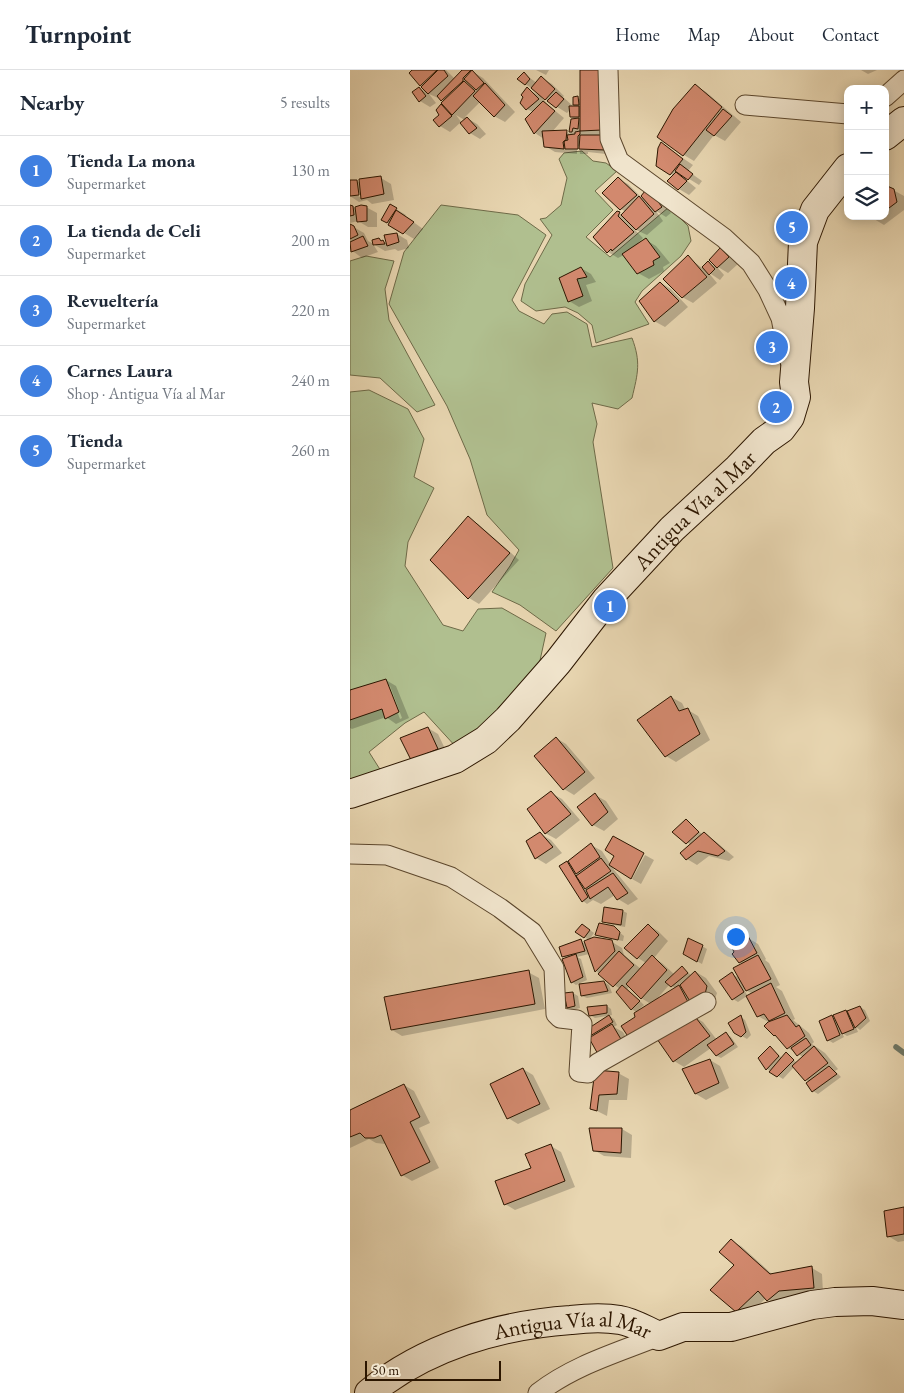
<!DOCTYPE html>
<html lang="en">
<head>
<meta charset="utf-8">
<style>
	:root { --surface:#fff; --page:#f2f2f3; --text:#1f2937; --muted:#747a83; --line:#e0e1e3; --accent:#111827 }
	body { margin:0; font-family:"EB Garamond",serif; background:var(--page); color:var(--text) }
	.controls { position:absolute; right:15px; top:15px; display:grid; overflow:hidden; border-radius:10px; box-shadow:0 2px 12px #0003 }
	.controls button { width:45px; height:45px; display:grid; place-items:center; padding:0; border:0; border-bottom:1px solid var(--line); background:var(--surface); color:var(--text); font:25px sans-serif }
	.scale { position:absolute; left:15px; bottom:12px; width:136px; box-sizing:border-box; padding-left:5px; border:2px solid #2c1600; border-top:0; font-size:14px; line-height:18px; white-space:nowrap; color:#2c1600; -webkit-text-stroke:4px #f0e4cc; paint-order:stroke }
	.you { position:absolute; left:385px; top:866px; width:18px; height:18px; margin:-12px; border:4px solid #fff; border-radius:50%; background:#1a73e8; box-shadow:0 0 0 8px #1a73e833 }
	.badge { display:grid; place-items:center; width:32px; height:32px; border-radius:50%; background:var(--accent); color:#fff; font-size:16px; font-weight:700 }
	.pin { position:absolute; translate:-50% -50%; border:2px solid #fff; box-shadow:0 1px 5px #0006 }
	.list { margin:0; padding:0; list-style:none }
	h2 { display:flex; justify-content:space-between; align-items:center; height:65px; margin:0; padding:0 20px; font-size:21px }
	h2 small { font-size:16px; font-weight:400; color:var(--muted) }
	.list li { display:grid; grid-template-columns:32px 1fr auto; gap:15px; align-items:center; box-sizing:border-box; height:70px; padding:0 20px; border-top:1px solid var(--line) }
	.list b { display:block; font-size:19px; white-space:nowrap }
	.list p { margin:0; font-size:16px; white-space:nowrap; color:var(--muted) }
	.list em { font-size:16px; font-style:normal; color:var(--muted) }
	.icon { flex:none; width:28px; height:28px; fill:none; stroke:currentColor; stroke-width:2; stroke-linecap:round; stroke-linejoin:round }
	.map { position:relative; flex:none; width:554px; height:1323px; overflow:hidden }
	header { display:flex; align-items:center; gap:30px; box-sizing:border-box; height:70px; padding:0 25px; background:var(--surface); border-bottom:1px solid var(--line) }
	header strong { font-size:24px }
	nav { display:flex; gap:28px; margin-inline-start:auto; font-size:18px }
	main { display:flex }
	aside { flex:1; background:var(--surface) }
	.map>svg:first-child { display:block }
	.green { fill:#b0bf8f; stroke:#6e6a48 }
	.shadow { fill:#0003; fill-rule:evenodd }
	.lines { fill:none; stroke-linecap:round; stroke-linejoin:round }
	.stream { stroke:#6c7868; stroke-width:5.5 }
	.building { fill:#d2896e; stroke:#2c1600 }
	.street-casing { stroke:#5b462c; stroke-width:21 }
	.secondary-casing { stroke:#2c1600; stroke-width:30 }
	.street { stroke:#f0e4cc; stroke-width:19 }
	.secondary { stroke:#f0e4cc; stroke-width:28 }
	.labels { text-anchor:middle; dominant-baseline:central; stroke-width:5; stroke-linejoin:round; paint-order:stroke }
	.street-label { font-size:22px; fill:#2c1600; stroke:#f0e4cc }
</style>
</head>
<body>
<header>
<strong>Turnpoint</strong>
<nav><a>Home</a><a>Map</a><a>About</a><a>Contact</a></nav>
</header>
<main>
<aside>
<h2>Nearby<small>5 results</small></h2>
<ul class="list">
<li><span class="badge" style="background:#3f7fe0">1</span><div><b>Tienda La mona</b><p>Supermarket</p></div><em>130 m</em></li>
<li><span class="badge" style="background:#3f7fe0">2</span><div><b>La tienda de Celi</b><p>Supermarket</p></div><em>200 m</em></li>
<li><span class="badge" style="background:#3f7fe0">3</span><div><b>Revueltería</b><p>Supermarket</p></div><em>220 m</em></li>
<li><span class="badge" style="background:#3f7fe0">4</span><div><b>Carnes Laura</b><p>Shop · Antigua Vía al Mar</p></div><em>240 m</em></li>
<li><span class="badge" style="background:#3f7fe0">5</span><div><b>Tienda</b><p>Supermarket</p></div><em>260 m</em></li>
</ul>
</aside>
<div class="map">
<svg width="554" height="1323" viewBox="0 0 554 1323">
	<rect width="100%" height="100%" fill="#e8d6b1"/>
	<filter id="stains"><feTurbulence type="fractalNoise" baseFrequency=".004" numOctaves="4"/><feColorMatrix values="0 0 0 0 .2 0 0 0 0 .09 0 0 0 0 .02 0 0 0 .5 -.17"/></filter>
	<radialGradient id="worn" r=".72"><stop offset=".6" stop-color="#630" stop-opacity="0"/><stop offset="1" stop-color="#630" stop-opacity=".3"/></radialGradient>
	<!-- green -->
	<path class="green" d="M232,81L243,91L256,93L267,101L245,121L263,140L236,167L260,187L319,137L338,156L341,171L331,186L292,221L285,232L299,254L246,273L242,255L228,243L215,237L186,241L171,231L175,214L202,165L190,149L196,148L211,135L217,108L209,89L214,83Z
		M91,135L168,145L196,165L162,230L169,241L194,254L202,244L217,242L237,254L242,277L282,268C291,292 288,303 282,328L268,339L242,333L247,354L243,372L263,498L206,561L170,535L142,522L160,496L169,480L137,445L120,389L97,336L39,234L54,182Z
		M16,186L44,191L35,219L39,250L85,335L67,342L30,308L0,305V191Z
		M19,320L58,339L74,369L64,407L84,418L58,472L55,496L93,555L113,561L128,539L152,538L196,563L189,595L136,654L107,678L74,642L55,653L19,682L31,701L0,712V322Z"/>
	<!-- shadow -->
	<path class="shadow" d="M64,0H96L105,9L115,0H120L133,8L165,42L155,52L144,46L130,32L115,47L127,54L136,64L130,69L120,63L111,52L100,62L90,56L91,45L88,40L95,31L79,24L86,33L80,37L70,31L64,22L69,18L78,23L60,3ZM106,45L113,49L115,51L112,53Z
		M186,0H199L196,5Z
		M231,0L265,85L238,82V84H230L229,76H227V84L205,82L195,76L194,69L185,63L176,49L183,42L177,39V19L190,26L198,35L214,48L202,62H217L220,64L222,50H227L221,47V39L217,43L191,27L183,19L175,14L174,4L187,13L192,8L202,14L214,26L213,27L224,37V28H228L232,30Z
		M511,0H527L518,4Z
		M345,16L356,22L391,52L375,71L364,65L344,91L334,85Z
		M312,74L343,95L338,101L352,111L349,115L336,107L335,109L346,118L339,125L329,119L324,106L307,95Z
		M31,108L41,114L44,130L22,134L17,130L9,132L0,126V111H7L11,113ZM4,121L12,125V128L2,123Z
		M268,109L278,114L292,128L296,123L314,134L321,143L316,147L306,141L313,151L297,165L284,159L293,168L288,173L289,174L296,170L306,176L320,193L313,197L314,201L299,209L288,203L274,185L268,188L258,182L268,143L273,145L276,142L271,139Z
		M536,116L554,126V140L534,155L524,149L523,146H535Z
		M0,136L5,138L16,137L27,143V157H18L8,151L0,153Z
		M41,136L56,145L55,146L73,159L64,169L33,150Z
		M0,155L14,163L18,171L24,174L29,169L38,174L47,164L57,170L59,178L48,181L45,179L35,181L23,174L28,182L12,188L0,179Z
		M370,180L380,186L388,194L378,203L368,197Z
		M338,187L352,198L358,193L368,198L374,205L370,210L358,202L367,213L343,233L332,227Z
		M231,198L241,204L246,212L236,215L242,231L229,237L219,231Z
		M311,213L321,219L338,237L315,257L304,251Z
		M118,448L128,454L169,490L129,534L119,528L82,490Z
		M36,610L46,616L59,648L46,654L36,647L2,659L0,658V621ZM38,616H40L52,648L50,649Z
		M321,627L332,633L336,641L338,640L348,646L360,670L326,692L316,686Z
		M78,658L88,664L98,685L62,689Z
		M206,668L216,674L245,708L224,725L214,719Z
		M201,723L212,729L230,750L206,769L195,763Z
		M245,725L256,731L268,749L254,761L243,755L229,738Z
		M336,750L353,765L354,764L364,770L384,787L379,791L359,786L347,795L337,789L341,775L324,762Z
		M190,764L201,770L212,783L196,794L186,788L178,772Z
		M263,768L280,807L261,796L288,829L278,835L268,829L265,825L251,834L243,830L237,834L233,831L217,793L223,796L241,775L252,781L261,795L265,786Z
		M295,785L304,790L291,814L282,809Z
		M273,841L277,843L275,857L259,854L254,851Z
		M233,855L244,863L239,870L227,862Z
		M298,855L308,861L318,871L304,888L312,893L325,905L332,897L342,906L346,902L356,908L367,923L365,929L352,938L287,942L281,939L270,919L246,901L239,884L227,887L231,889L237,910L226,915L222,912L218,889L213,886L231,871L234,873L244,868L262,872L272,878L274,885L291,899L296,893L288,888ZM320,914L326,919L305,931ZM280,916L291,928L301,934L288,942L287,941L294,935L277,919Z
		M264,858L274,866L273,871L251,867L247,864Z
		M398,868L408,874L416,889L415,890L419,893L430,915L426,917L432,921L445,949L443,950L459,963L464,972L462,974L475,983L488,999L485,1001L491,1007L468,1024L463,1021L459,1012L444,997L433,1009L417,999L409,988L420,978L432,988L436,983L447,993L453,987L438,978L429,967L424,965L420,953L408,946L397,926L388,932L383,929L382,904L391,909L393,894L390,892ZM394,919L403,924L398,927Z
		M352,876L357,879L352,894L334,884Z
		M178,902L189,908L195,939L52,966L42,960Z
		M254,912L259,915L262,923L237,928L232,926Z
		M223,923L228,926L230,938L223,940L218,937Z
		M257,936L261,939L262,945L245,948L240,945Z
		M510,937L515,940L520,951L510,960L506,957L508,962L497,966L492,963L494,967L483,973L478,970L482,947L487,950L495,941L500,944Z
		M259,946L264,949L267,955L264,957L273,962L281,977L241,965Z
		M343,946L353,952L367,970L376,964L381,967L388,977L371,988L367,986L361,978L334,997L324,991Z
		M391,947L395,950L401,965L397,969L385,962Z
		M360,990L370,996L379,1018L356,1030L346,1024Z
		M173,999L183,1005L200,1039L168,1054L158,1048Z
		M246,1002L268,1003L279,1009L277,1030H259L257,1046L241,1038Z
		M54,1015L64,1021L80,1053L69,1058L89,1098L62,1111L52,1105L35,1074L26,1073L19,1069L0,1078V1041Z
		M240,1059H272L282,1065L281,1088L254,1086L244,1080Z
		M201,1076L211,1082L225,1117L165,1140L155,1134Z
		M554,1138V1171L548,1172L538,1166L535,1142Z
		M381,1171L391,1176L423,1205L462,1198L472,1204L473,1223L439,1226L428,1236L416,1228L397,1247L387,1241L386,1195Z"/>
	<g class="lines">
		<!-- stream -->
		<path class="stream" d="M546,977L554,983"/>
	</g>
	<!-- building -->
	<path class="building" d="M62,0H87L70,16L59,3Z
		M88,0H94L98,6L78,24L71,17Z
		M112,0H121L113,8V11L91,31L87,26Z
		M122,0L134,13L126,20L114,9Z
		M230,0H252V60L230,61Z
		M174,2L180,9L175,15L167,9Z
		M191,6L205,19L195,30L181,18Z
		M114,11L125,21L102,45L91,33Z
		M135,13L155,35L144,47L123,26Z
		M345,14L372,37L333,86L307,67L323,39Z
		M69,17L76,26L69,32L62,22Z
		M177,17L189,29L176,40L170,33L173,27L171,25Z
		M206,22L214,29L206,38L197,31Z
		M228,26L229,35H223V27Z
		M193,31L205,41L184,64L175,49Z
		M91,34L102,46L89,57L83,50L89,45L86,40Z
		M219,36H229V47H220Z
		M373,39L382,46L364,66L356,60Z
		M117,47L127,58L119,64L110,53Z
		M229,48L228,59L223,58L222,62H219L221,49Z
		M217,60L216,70L213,72L214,79L194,77L192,61Z
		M230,61V64L228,66V79H215L214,71L218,70L217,65L225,64V62Z
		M230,65H255V80L229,79Z
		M311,72L333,89L320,105L306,96L308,78Z
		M330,94L343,104L338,110L325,101Z
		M326,102L337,111L328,120L317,111Z
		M31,106L34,124L11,129L9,109Z
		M268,107L287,125L270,140L252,123Z
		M0,110H7L9,125L0,126Z
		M535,115L544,119L547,132L535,141Z
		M295,121L304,126L312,137L305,142L291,126Z
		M289,126L304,144L286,160L271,145Z
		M40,134L47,138L37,153L31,150Z
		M0,135L3,136L4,145L0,146Z
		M11,135L17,136V151L7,152L5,137Z
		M46,140L64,152L53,164L38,155Z
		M267,141L270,142L268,146L284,162L262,181L261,179L257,183L243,167Z
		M0,154L4,156L8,165L0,169Z
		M47,163L49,172L37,176L34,165Z
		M13,166L18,176L1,182L0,172Z
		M29,168L31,171L33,170L35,174L23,175L22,170Z
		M296,168L310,187L303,191L304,195L287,204L272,184Z
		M370,178L379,187L367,198L359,190Z
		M338,185L357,207L332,228L313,209Z
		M358,191L365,199L359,205L352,197Z
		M231,197L237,207L227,209L233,226L218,232L209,208Z
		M310,212L329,231L304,252L289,231Z
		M118,446L160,483L118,529L80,490Z
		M36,609L49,642L35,649L32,639L0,650V620Z
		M321,626L329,641L338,638L350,664L315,687L287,650Z
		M78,657L88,679L61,690L50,668Z
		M206,667L235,702L213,720L184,686Z
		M201,721L221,744L195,764L177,739Z
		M245,723L258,742L242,756L227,737Z
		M336,749L349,762L336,774L322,762Z
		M190,762L203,777L185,789L176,771Z
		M354,762L375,781L368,786L348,781L336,790L330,783Z
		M263,766L294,783L281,809L259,795L264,786L255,780Z
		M241,773L250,787L226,804L218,791Z
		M251,788L261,801L235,819L226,806Z
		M217,791L238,827L232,832L209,796Z
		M263,803L278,823L267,830L258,817L240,829L236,820Z
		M254,837L273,840L271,855L252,852Z
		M249,853L264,856L270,862L268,870L245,865Z
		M232,854L240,860L234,868L225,862Z
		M298,854L309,865L287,889L274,878Z
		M398,866L407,883L389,893L382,884L384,882L380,874Z
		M244,867L262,870L265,881L245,902L234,871Z
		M338,868L353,875L347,892L333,884Z
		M231,869L235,881L212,887L209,877Z
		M269,881L284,895L263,917L248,904Z
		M226,884L233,907L221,913L212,889Z
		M302,885L317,900L291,929L276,914Z
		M408,885L421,909L396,921L383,898Z
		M332,896L338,903L321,917L315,912Z
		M179,900L185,934L41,960L34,927Z
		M345,901L357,916L355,924L341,933L330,915Z
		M382,902L394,922L382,930L369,911Z
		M254,911L258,921L231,926L229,914Z
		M421,913L435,943L419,951L414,944L407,947L396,926Z
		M272,915L290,931L281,940L266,922Z
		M329,915L338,932L279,968L271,956L285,947L284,943Z
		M223,922L225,936L217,938L214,923Z
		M257,935V943L239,946L237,937Z
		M510,936L516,948L505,958L497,941Z
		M496,940L504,959L492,964L483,945Z
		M343,944L360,966L323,992L307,969Z
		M259,945L263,952L240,966L239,958Z
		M391,945L396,962L391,967L384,963L378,953Z
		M437,945L446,957L449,955L455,966L437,979L425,965L424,966L414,956L418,952Z
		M482,945L490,965L477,971L469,951Z
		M262,954L272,971L249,986L239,968Z
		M376,962L384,974L366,986L357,975Z
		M456,968L461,975L447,986L441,978Z
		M420,976L429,986L416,1000L408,988Z
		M464,976L478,993L455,1011L442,996Z
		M436,982L444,990L427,1007L419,1002Z
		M360,989L369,1013L345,1024L332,999Z
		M479,996L487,1004L462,1022L456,1013Z
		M173,998L190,1034L157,1049L140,1014Z
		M245,1000L269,1002L267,1024L249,1025L247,1041L240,1039Z
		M54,1014L70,1047L60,1052L80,1092L51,1106L31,1065L24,1068H15L10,1063L0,1067V1040Z
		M239,1058H272L271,1083L243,1081Z
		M201,1074L215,1111L154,1135L145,1111L181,1098L175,1084Z
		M554,1137V1164L537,1167L534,1141Z
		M381,1169L420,1204L462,1196L464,1218L429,1221L417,1231L408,1221L386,1242L360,1220L384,1195L369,1182Z"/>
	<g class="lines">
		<defs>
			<path id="street" d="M258,0L260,69L269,91L374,168L401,193L418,220L431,248L439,289
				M535,27L554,10
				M395,35L498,44
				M0,784L37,785L101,807L150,838L182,862L204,898L206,944L210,948L227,950L232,954L229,1002L238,1003L248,993L356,932
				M188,1323C224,1295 267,1283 309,1266"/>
			<g id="secondary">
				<path d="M535,66L554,51"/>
				<path id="s1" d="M0,724L105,689L136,670L158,649L208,592L256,530L322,459L388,398L414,371L431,359L440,347L446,327L444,312L450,238L453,172L465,140L498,98"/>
				<path id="s2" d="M19,1323C75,1277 149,1255 221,1250C237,1248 254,1247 270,1250C283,1252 297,1261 309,1266L333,1257H381L462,1235L485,1232L522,1231L554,1235"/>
			</g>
		</defs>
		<!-- street casing -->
		<use href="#street" class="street-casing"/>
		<!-- secondary casing -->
		<use href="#secondary" class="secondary-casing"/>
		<!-- street -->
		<use href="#street" class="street"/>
		<!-- secondary -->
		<use href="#secondary" class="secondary"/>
	</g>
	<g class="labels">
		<!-- street labels -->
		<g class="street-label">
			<text stroke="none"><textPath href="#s1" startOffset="458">Antigua Vía al Mar</textPath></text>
			<text stroke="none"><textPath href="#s2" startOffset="220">Antigua Vía al Mar</textPath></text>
		</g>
	</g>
	<rect width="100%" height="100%" filter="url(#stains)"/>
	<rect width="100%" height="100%" fill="url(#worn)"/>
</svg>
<div class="controls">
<button>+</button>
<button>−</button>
<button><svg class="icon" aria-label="layers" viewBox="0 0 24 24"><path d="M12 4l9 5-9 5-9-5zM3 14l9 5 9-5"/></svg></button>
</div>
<div class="scale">50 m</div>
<div class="you"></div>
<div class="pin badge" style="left:260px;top:536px;background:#3f7fe0">1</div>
<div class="pin badge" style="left:426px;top:337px;background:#3f7fe0">2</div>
<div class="pin badge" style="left:422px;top:277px;background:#3f7fe0">3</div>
<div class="pin badge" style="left:441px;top:213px;background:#3f7fe0">4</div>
<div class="pin badge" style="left:442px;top:157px;background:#3f7fe0">5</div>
</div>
</main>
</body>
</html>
